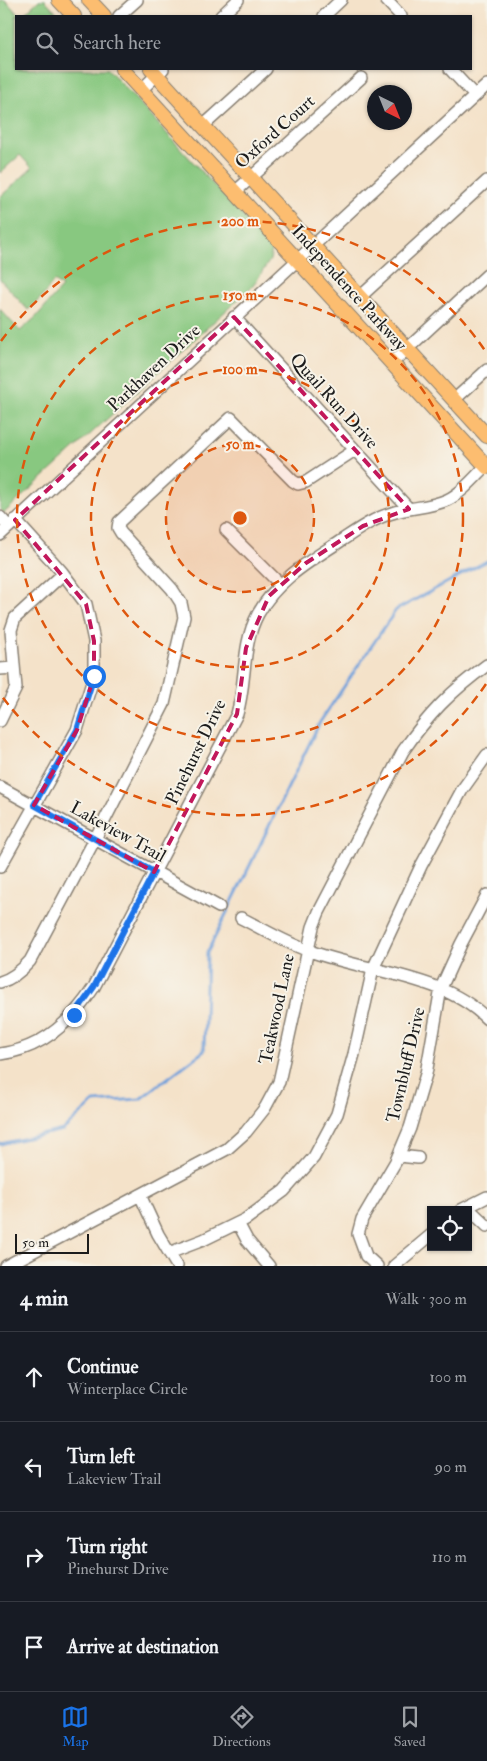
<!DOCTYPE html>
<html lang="en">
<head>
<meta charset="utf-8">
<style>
	:root { --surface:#171b24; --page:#242831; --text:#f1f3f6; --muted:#9ea1a6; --line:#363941; --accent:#1a73e8 }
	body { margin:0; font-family:"IM FELL Double Pica",serif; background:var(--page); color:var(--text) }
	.controls { position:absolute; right:15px; bottom:15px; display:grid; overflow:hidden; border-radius:0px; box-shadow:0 1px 4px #0004 }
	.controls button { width:45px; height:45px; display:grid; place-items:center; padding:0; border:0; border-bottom:1px solid var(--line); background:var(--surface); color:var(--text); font:25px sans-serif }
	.compass { position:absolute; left:367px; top:85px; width:45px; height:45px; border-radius:50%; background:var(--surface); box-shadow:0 1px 4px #0004; rotate:137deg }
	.scale { position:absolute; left:15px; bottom:12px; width:74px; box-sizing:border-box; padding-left:5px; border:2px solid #1c1c1c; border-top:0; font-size:14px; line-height:18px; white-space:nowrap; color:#1c1c1c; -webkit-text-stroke:4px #f7f3e8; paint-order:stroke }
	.stop { position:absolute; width:15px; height:15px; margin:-11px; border:4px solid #1a73e8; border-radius:50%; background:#fff }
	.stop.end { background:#1a73e8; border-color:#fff; box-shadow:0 1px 5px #0008 }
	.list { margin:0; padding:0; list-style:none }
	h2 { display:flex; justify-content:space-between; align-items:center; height:65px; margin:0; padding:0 20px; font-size:21px }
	h2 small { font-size:16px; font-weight:400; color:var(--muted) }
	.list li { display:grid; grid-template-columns:32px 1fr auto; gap:15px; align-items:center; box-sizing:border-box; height:90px; padding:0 20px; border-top:1px solid var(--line) }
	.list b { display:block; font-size:19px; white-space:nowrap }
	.list p { margin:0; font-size:16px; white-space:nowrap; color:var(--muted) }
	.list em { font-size:16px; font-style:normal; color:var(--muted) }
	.icon { flex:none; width:28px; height:28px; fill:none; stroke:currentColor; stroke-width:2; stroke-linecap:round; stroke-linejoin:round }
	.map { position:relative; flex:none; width:487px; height:1266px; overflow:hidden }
	.search { position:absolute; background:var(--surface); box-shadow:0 1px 4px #0004; left:15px; right:15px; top:15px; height:55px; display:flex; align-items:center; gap:12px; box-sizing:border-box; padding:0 18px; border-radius:0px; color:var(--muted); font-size:19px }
	.sheet { height:425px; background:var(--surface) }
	nav { display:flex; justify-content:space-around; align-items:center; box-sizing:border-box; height:70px; border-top:1px solid var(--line); background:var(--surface); font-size:14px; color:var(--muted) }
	nav a { display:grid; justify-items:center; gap:2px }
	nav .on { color:var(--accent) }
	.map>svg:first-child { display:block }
	.green { fill:#88c880; stroke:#52724e }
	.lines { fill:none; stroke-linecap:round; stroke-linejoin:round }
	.stream { stroke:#71a0da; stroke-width:3 }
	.minor-casing { stroke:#887f72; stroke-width:14 }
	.major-casing { stroke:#887f72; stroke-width:16 }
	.minor { stroke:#fff; stroke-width:11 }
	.major { stroke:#fcbd6f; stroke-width:14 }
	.route { stroke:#1a73e8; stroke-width:6 }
	.marked { fill:none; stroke:#c2185b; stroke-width:4; stroke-dasharray:10 6; stroke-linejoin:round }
	.ring { fill:none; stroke:#de560d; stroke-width:2.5; stroke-dasharray:9 6 }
	.labels { text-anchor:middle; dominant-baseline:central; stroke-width:4; stroke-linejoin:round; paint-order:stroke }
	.street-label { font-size:18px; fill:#1c1c1c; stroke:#f7f3e8 }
	.centre { fill:#de560d; stroke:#f7f3e8; stroke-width:2.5 }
	.ring-label { font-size:15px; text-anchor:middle; font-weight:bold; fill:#de560d; stroke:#f7f3e8; stroke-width:4; stroke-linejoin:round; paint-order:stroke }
</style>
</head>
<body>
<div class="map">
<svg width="487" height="1266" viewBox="0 0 487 1266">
	<rect width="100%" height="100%" fill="#f7f3e8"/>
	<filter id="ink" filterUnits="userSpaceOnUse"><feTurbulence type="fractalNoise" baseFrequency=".02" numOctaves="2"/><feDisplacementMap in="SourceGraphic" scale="10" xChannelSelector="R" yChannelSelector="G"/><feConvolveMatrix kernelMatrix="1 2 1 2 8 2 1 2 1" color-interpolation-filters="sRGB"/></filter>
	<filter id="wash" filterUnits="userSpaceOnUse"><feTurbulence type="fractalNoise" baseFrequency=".0096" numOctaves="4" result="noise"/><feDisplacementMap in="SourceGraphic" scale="20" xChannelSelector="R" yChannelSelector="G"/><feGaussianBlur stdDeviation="1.12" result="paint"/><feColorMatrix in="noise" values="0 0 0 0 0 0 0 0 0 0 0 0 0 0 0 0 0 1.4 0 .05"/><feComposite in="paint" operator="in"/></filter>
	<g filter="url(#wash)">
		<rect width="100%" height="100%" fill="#f4e2c9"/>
		<!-- green -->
		<path class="green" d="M0,0H5L20,16H16V69H108L236,209L268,243L272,250L270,260L253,286L4,513L0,509V309L20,331L36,317L62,287L54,281L43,296L28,310L0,279V197L32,168L20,155L0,173Z
			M39,0H45L60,16H22Z"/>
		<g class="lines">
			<!-- stream -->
			<path class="stream" d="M0,1144L63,1130L94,1102L140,1099L204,1051L207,953L320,722L396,610L487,561"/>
		</g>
	</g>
	<g filter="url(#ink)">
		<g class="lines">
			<defs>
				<path id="minor" d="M386,0L401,16
					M119,16L137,0
					M221,16L238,0
					M324,16L341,0
					M450,69L475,96
					M141,90L163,69
					M203,126L266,69
					M235,192L361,78
					M360,297L487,181
					M234,317L409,509
					M392,363L487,275
					M454,400L487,370
					M0,517L9,527
					M226,530L280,584
					M0,535L487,85
					M0,669L14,668
					M0,721L16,688L11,630L15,618L63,574
					M0,787L219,907
					M0,867L77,730L94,676V641L86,604L62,572L15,520
					M241,918C263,929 284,942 307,950C363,972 443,974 487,1019
					M0,982C12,979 22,970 30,961L95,839L164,704L184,617L181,603L172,589L121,533L118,528L119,522L231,418L293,481L298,484L306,482L355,450
					M0,1054C42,1049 72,1021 94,987L237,714C247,680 241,646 258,614C276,581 308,562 339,542C356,531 372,519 392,513C410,507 429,508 447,500C462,493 475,477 487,465
					M399,1156L418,1158
					M140,1195L158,1234L177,1266
					M467,1207L487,1226
					M461,1210L487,1197
					M238,1223L247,1240L269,1266
					M169,1253L203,1240L246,1219L284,1191L314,1157L337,1114L354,1054L373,969L421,866L462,790L487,755
					M6,1266L227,1149L246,1132L265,1108L279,1082L313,927L319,912L403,751C428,715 451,691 487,665
					M377,1266L366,1256L358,1234L362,1219L396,1161L410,1128L426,1074L441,988L461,944L487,895
					M394,1266L431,1235"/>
				<path id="major" d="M59,0L74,16
					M89,0L104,16
					M122,69L487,467
					M151,69L487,436"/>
			</defs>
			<!-- minor casing -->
			<use href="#minor" class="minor-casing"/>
			<!-- major casing -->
			<use href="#major" class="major-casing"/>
			<!-- minor -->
			<use href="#minor" class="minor"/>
			<!-- major -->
			<use href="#major" class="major"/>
		</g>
	</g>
	<g class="lines" filter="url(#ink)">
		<!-- route -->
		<path class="route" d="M74,1015L94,987L154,872L34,805L77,730L94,676"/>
	</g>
	<!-- marked area -->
	<path class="marked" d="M234,317L409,509L363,526L306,563L269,596L246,648L237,714L154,872L34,805L77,730L94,676V641L86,604L15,520Z"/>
	<!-- distance rings -->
	<circle cx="240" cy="518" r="74" fill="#de560d" fill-opacity=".12"/>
	<g class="ring">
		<circle cx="240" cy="518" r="74"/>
		<circle cx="240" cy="518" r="149"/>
		<circle cx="240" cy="518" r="223"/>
		<path d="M486 684A297 297 0 0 1 1 695M1 341A297 297 0 0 1 486 352"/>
	</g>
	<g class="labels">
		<!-- street labels -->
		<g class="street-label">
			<text transform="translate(275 132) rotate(-42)">Oxford Court</text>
			<text transform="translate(349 288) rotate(48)">Independence Parkway</text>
			<text transform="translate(154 368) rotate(-43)">Parkhaven Drive</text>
			<text transform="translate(334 401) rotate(48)">Quail Run Drive</text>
			<text transform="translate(196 752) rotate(-64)">Pinehurst Drive</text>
			<text transform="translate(118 832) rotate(29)">Lakeview Trail</text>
			<text transform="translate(277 1009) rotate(-78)">Teakwood Lane</text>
			<text transform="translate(406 1065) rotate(-77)">Townbluff Drive</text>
		</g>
	</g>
	<circle cx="240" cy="518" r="8" class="centre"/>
	<g class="ring-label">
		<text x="240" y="226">200 m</text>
		<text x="240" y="300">150 m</text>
		<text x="240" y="374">100 m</text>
		<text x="240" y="449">50 m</text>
	</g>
</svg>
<div class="controls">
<button><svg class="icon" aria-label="locate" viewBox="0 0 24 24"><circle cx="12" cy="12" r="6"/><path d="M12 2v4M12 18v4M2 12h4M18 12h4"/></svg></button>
</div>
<svg class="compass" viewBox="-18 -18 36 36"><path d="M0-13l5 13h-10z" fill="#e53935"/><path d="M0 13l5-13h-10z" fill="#9ea1a6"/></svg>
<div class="scale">50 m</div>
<div class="stop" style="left:94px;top:676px"></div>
<div class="stop end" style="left:74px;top:1015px"></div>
<div class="search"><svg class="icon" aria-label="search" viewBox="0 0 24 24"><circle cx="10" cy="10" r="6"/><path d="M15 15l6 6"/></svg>Search here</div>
</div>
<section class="sheet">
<h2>4 min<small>Walk · 300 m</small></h2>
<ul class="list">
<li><svg class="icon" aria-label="ahead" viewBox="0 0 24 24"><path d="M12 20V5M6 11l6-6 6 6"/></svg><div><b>Continue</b><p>Winterplace Circle</p></div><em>100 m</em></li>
<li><svg class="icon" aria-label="left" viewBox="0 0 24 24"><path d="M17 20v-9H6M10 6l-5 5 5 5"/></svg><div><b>Turn left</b><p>Lakeview Trail</p></div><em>90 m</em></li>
<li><svg class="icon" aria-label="right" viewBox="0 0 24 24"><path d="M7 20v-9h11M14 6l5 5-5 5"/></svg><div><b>Turn right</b><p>Pinehurst Drive</p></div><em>110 m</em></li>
<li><svg class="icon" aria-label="arrive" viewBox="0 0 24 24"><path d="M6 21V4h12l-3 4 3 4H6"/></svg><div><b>Arrive at destination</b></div></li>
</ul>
</section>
<nav>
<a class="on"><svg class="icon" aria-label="map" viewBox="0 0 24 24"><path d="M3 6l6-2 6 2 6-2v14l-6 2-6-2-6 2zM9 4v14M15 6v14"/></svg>Map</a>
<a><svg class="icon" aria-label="directions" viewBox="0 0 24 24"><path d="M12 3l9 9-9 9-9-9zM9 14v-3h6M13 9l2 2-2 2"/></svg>Directions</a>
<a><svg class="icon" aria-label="saved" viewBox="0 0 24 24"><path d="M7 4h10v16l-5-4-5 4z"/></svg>Saved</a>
</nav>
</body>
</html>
